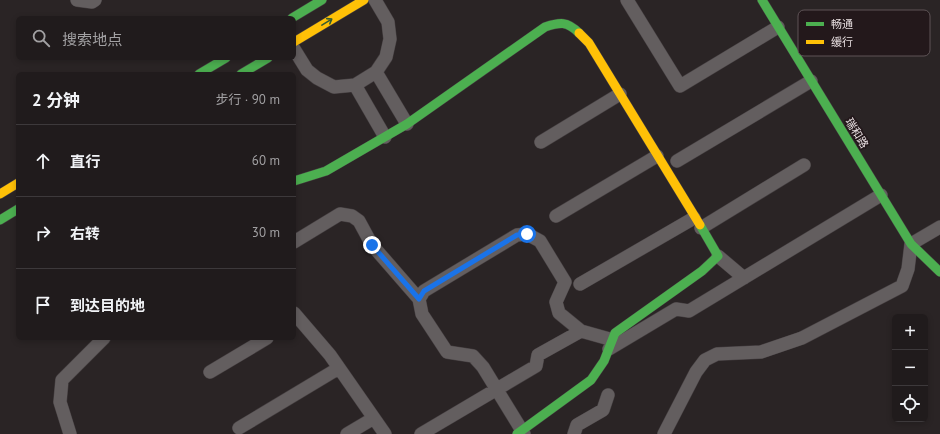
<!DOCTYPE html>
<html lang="zh">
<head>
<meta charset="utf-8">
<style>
	:root { --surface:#201b1c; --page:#282425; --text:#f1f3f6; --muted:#a2a1a3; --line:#3d393b }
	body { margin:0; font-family:"PT Sans","Noto Sans SC",sans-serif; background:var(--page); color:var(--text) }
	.controls { position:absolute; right:12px; bottom:12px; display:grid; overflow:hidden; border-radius:6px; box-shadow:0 2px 6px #0003 }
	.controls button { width:36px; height:36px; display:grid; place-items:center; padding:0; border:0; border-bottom:1px solid var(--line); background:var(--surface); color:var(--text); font:20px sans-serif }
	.stop { position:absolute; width:12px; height:12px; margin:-9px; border:3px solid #1a73e8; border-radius:50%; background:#fff }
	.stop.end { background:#1a73e8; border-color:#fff; box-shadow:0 1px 4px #0008 }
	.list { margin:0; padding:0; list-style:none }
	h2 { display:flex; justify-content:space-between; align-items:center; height:52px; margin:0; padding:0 16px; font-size:17px }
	h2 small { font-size:13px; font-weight:400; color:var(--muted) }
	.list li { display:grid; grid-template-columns:26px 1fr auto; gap:12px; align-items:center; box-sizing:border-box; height:72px; padding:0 16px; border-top:1px solid var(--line) }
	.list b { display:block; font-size:15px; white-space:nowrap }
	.list em { font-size:13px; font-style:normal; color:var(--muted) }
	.icon { flex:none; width:22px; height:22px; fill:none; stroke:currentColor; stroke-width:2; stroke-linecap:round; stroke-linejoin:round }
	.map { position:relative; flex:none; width:940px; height:434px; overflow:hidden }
	.search { position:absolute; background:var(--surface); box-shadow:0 2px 6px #0003; left:16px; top:16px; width:280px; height:44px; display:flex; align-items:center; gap:10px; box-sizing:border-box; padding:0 14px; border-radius:6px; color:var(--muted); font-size:15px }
	.panel { position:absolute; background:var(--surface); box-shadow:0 2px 6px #0003; left:16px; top:72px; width:280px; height:268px; border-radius:6px }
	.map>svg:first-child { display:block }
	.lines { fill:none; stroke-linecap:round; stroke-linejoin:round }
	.street-casing { stroke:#453f41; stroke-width:14 }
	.fast-casing { stroke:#453f41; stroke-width:10 }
	.slow-casing { stroke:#453f41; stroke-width:10 }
	.street { stroke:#635e5f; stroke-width:13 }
	.fast { stroke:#4caf50; stroke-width:9 }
	.slow { stroke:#ffc107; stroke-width:9 }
	.oneway { stroke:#355c33 }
	.route { stroke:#1a73e8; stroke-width:5 }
	.labels { text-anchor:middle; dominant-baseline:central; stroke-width:3.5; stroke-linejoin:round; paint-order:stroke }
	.street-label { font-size:11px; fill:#e6dddf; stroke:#23181b }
	.key { fill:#23181b; stroke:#5e5356; stroke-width:1 }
	.key-label { font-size:11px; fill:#e6dddf }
</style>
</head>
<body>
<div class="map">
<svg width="940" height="434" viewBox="0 0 940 434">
	<rect width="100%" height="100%" fill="#2a2425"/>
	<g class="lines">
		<defs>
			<path id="street" d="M77,0L92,2L95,0
				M627,0L680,86L778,27
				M294,49L307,70L317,78L334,87L355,85L376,72L386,57L390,39L388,22L375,0
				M376,72L407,124
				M355,85L385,137
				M541,142L620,94
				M677,161L811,81
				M556,216L657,156
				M701,228L804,165
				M294,242L340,214L352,216L359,221L372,245L419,299
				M718,256L744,278
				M580,284L694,218
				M294,313L330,355L385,434
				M609,349L676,309L689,311L881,195
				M210,372L267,338
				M239,428L339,368
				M70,434L60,402L62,380L104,338
				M347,434L374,418
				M421,434L536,366L538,355L581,331
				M524,434L483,367L473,356L447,352L422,314L419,299L424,291L517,235L527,234L540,241L565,282L556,302L559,313L581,331L613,340
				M574,434L577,425L603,410L608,395
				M664,434L696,372L705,360L717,354L761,352L802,338L902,286L908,269L911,244L940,227"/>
			<path id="fast" d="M762,0L911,244L940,272
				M292,18L322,0
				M199,74L226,58
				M241,74L268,58
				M294,181L326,171L407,124L545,27C560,22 567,21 579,33
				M0,220L18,209
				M517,434L591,380L604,361L615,333L702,271L718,256L700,225"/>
			<path id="slow" d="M579,33L589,43L700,225
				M294,42L364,0
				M0,194L18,183"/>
		</defs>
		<!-- street casing -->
		<use href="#street" class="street-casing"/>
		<!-- fast casing -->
		<use href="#fast" class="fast-casing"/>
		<!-- slow casing -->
		<use href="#slow" class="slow-casing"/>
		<!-- street -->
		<use href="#street" class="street"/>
		<!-- fast -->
		<use href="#fast" class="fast"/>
		<!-- slow -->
		<use href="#slow" class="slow"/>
	</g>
	<!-- one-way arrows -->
	<defs><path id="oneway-shaft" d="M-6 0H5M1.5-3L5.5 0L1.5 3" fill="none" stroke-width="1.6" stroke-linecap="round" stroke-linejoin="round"/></defs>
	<use class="oneway" href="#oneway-shaft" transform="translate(327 22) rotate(-31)"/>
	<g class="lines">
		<!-- route -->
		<path class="route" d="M372,245L419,299L424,291L517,235L527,234"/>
	</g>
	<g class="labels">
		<!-- street labels -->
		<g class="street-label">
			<text transform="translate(857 133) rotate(59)">瑞和路</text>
		</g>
	</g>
	<!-- legend -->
	<rect x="798" y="10" width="132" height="46" rx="6" class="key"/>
	<rect x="806" y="22" width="18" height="4" fill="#4caf50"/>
	<rect x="806" y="40" width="18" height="4" fill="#ffc107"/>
	<g class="key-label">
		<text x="831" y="28">畅通</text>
		<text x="831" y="46">缓行</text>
	</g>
</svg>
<div class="controls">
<button>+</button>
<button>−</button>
<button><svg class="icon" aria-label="locate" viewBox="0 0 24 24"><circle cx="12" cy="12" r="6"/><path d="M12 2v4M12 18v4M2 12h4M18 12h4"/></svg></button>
</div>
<div class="stop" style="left:527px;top:234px"></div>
<div class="stop end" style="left:372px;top:245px"></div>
<div class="search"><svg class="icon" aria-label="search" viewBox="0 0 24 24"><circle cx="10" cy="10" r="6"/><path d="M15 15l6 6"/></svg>搜索地点</div>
<section class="panel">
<h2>2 分钟<small>步行 · 90 m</small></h2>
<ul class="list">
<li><svg class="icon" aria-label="ahead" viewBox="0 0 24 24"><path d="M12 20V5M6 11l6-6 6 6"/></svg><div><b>直行</b></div><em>60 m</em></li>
<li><svg class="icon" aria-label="right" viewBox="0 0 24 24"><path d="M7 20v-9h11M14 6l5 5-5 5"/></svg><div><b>右转</b></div><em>30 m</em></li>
<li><svg class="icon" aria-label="arrive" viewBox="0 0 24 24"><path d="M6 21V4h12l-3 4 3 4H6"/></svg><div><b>到达目的地</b></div></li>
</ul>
</section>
</div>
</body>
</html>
